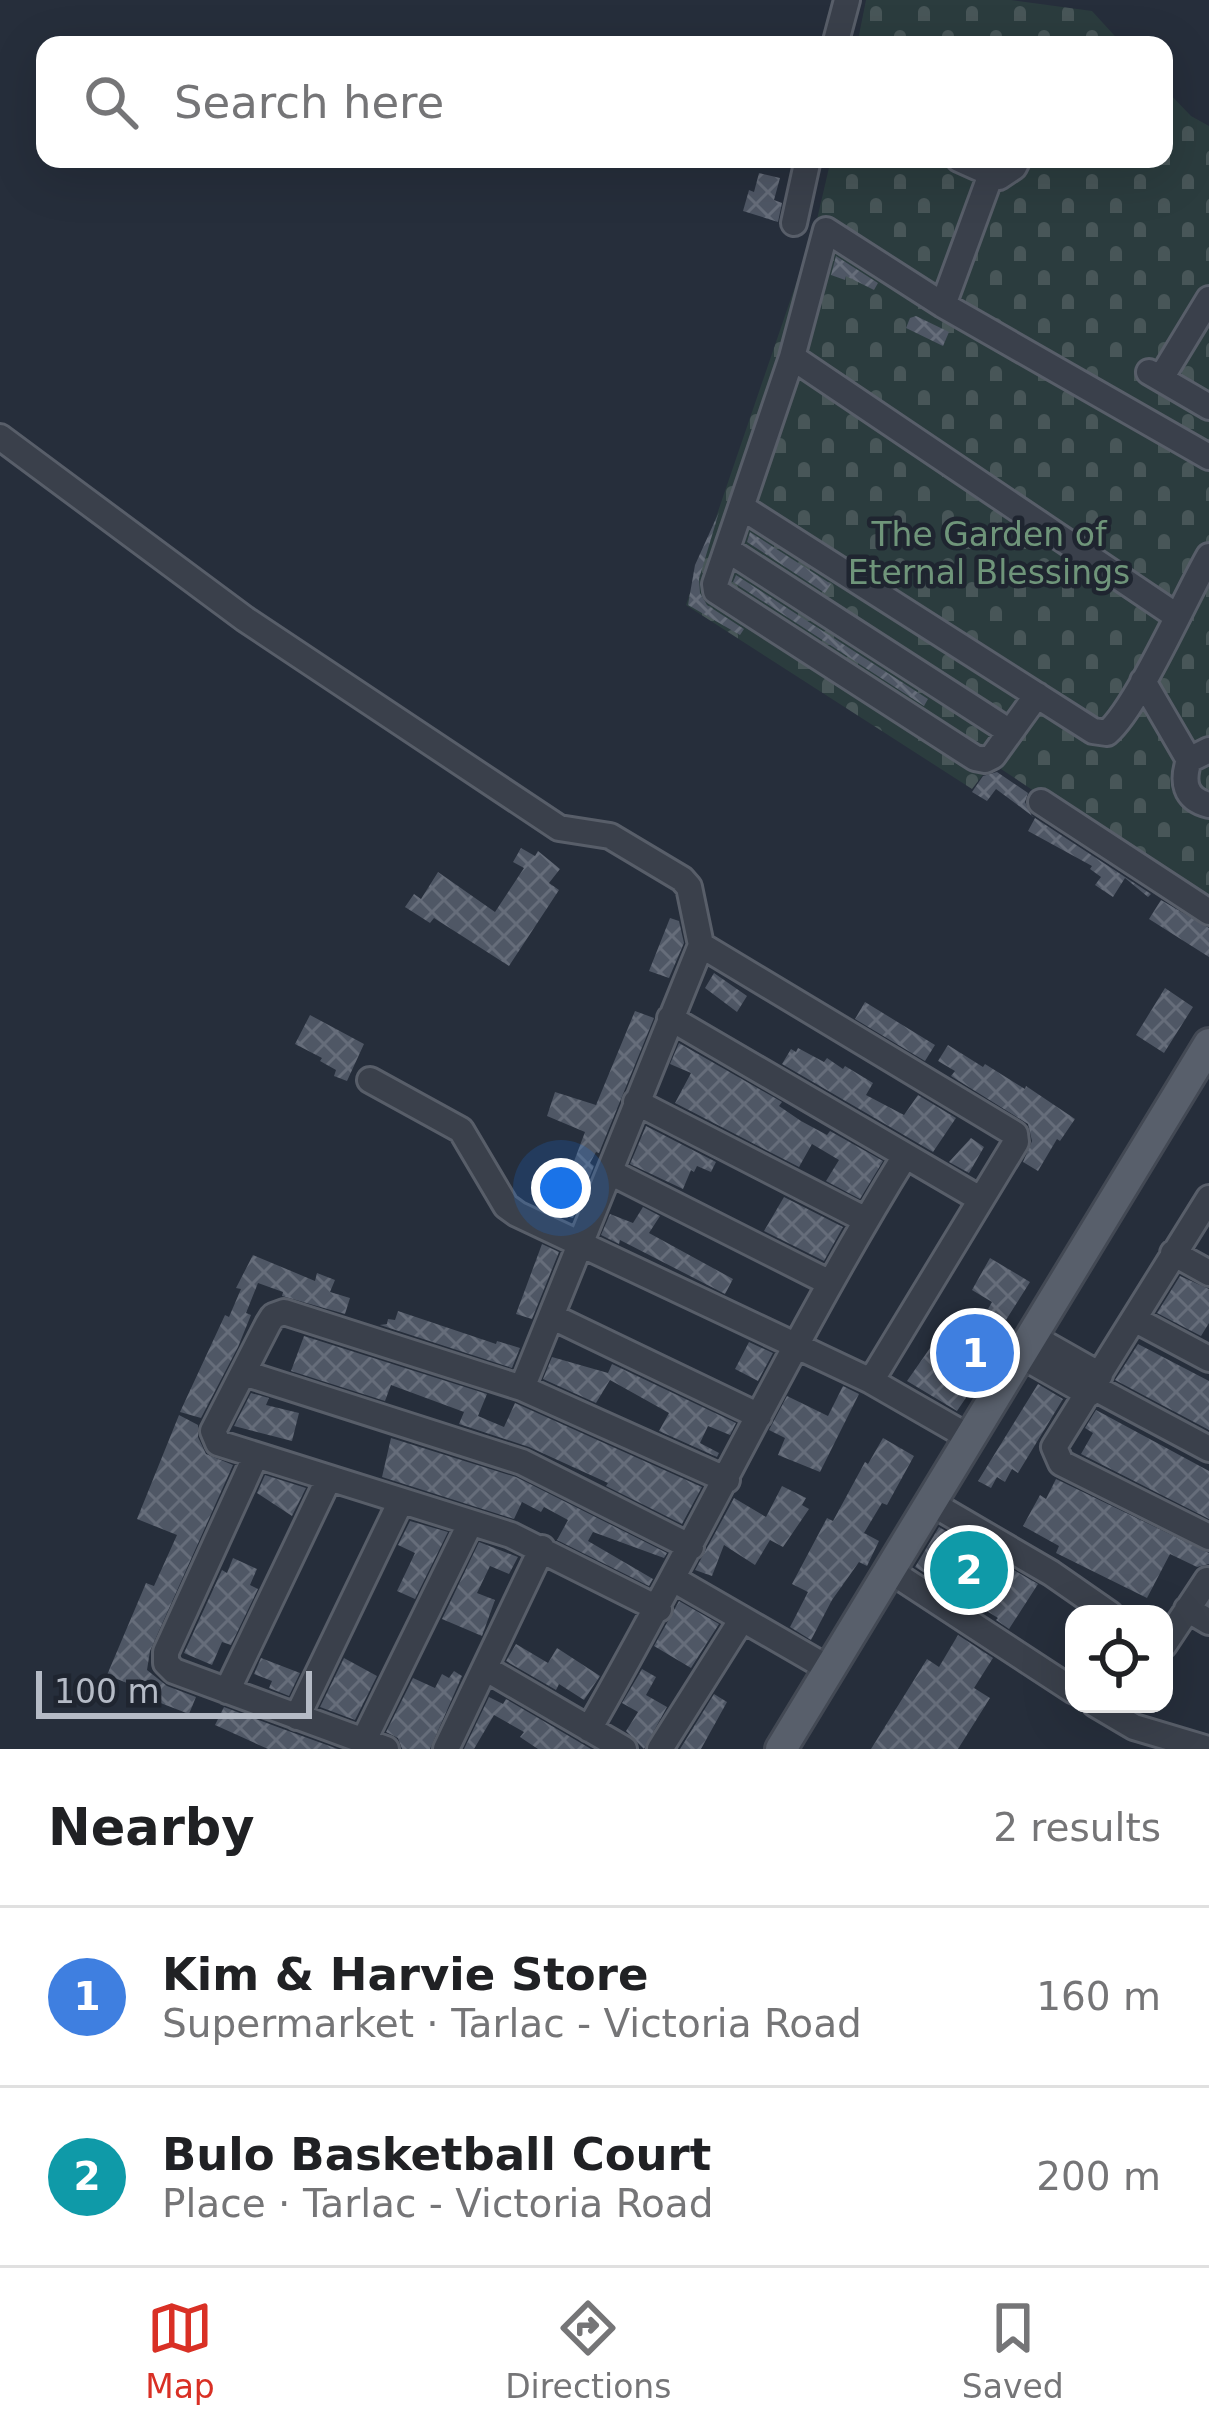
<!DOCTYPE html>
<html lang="en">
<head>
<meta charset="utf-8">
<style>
	:root { --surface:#fff; --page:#f2f2f2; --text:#202124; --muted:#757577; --line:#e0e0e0; --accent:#d93025 }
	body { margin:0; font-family:"DejaVu Sans",sans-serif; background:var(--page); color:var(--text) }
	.controls { position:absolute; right:36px; bottom:36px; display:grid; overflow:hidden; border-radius:24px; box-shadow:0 12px 48px #0002 }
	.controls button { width:108px; height:108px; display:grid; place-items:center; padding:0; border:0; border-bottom:3px solid var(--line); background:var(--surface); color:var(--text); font:60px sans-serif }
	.scale { position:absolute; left:36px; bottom:30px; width:276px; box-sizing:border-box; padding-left:12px; border:6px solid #b5bbc6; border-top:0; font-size:33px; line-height:42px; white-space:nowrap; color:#b5bbc6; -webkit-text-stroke:9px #1f2530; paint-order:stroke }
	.you { position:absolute; left:561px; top:1188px; width:42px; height:42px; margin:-30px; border:9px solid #fff; border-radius:50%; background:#1a73e8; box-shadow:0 0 0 18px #1a73e833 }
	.badge { display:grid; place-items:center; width:78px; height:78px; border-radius:50%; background:var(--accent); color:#fff; font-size:39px; font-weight:700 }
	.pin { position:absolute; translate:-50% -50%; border:6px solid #fff; box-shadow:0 3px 12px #0006 }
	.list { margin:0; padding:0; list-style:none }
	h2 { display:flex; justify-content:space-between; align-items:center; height:156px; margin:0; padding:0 48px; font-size:51px }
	h2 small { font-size:39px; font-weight:400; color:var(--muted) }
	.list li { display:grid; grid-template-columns:78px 1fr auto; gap:36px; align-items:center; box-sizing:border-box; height:180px; padding:0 48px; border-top:3px solid var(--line) }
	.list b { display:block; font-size:45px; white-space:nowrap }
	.list p { margin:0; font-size:39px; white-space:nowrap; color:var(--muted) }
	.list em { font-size:39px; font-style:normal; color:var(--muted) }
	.icon { flex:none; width:66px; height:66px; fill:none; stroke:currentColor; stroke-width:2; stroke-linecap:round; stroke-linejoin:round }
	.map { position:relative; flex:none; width:1209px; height:1749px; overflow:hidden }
	.search { position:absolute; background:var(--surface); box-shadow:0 12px 48px #0002; left:36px; right:36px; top:36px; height:132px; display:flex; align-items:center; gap:30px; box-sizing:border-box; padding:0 42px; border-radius:24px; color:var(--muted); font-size:45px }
	.sheet { height:516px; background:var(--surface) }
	nav { display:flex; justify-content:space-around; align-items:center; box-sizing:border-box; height:168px; border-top:3px solid var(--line); background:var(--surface); font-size:33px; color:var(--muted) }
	nav a { display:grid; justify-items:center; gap:6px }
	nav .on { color:var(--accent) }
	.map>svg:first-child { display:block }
	.cemetery { fill:url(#cemetery-stones) }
	.building { fill:url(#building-cross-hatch) }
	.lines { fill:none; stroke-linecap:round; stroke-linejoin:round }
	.minor-casing { stroke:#585e69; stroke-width:30 }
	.major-casing { stroke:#434954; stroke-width:36 }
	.minor { stroke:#3a404b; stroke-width:24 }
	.major { stroke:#585f6b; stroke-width:30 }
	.labels { text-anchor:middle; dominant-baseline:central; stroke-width:9; stroke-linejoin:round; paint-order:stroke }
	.park-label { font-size:33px; fill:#6f957a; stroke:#1f2530 }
</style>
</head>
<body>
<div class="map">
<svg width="1209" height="1749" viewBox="0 0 1209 1749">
	<defs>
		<pattern id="cemetery-stones" width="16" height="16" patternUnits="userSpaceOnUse" patternTransform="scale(3)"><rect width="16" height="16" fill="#2b3c3e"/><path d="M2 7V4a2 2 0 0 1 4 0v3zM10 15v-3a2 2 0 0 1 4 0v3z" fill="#485658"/></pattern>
		<pattern id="building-cross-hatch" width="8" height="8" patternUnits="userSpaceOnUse" patternTransform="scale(3)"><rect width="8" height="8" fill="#4f5765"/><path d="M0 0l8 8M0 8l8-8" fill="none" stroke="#666d7a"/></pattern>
	</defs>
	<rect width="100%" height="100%" fill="#262e3b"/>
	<!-- cemetery -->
	<path class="cemetery" d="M866,0H1011L1092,11L1123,45H857Z
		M1164,88L1191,116L1209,126V908L992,763L972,789L686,605L815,228L831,159H1164Z"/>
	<!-- building -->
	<path class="building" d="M759,173L780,178L774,200L782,203L778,222L743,211L749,190L754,192Z
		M836,256L878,283L874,290L846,276L845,280L831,275Z
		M916,316L949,332L943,346L906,328L910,318Z
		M719,512L699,579L700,593L707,605L744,629L740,635L688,605L695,565Z
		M750,532L831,584L825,593L747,542Z
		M736,575L928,699L924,706L733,582Z
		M997,772L1028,793L1025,802L1032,816L1151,894L1148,897L1125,878L1113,897L1095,885L1101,877L1090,869L1092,866L1028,831L1035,818L996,789L987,801L972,792L983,776Z
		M521,848L535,856L538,851L560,869L549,883L559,890L509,966L434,918L430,923L405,907L414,894L421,899L438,872L495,912L524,868L513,862Z
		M1161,900L1209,928V957L1149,919Z
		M670,918L679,921L684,943L669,978L649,971Z
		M714,973L747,996L737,1012L705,988Z
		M1165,988L1193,1007L1164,1053L1136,1035Z
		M865,1002L935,1045L925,1061L855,1019Z
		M635,1011L654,1018L599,1153L596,1152L590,1163L594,1166L573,1218L555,1212L585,1132L547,1116L555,1092L596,1105Z
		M310,1015L364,1044L347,1081L334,1076L336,1070L320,1061L322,1058L295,1044Z
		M679,1043L782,1102L779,1106L801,1121L827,1135L830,1131L883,1161L860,1199L826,1181L839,1160L812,1144L799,1167L675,1103L691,1073L670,1064Z
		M948,1045L983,1067L985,1064L1025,1089L1026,1086L1075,1119L1060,1141L1057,1139L1038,1171L1023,1162L1032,1141L1028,1124L951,1076L955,1071L938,1061Z
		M798,1048L824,1062L827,1058L843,1069L845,1066L873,1083L866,1095L904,1115L918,1095L956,1118L933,1152L782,1064L791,1049L796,1052Z
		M646,1126L716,1162L711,1172L697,1166L694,1172L691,1170L683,1189L630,1164Z
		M971,1138L984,1147L969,1173L949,1162Z
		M784,1197L843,1227L824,1261L764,1231Z
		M643,1207L660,1216L649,1233L733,1279L725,1294L620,1240L619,1244L601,1235L610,1214L633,1223Z
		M542,1244L559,1252L532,1319L516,1314Z
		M253,1255L315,1281L317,1273L335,1280L330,1292L350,1298L345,1314L282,1296L283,1292L258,1283L246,1313L251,1315L238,1347L201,1418L180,1412L225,1315L229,1317L241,1289L236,1288Z
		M990,1258L1030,1282L1006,1320L988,1309L992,1302L972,1290Z
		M1180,1276L1209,1289V1323L1201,1336L1157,1313Z
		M398,1311L496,1344L497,1341L520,1348L512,1368L380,1325L387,1324L388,1319L395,1320Z
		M304,1336L487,1394L478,1416L504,1427L515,1403L702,1487L682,1524L606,1486L608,1483L529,1447L459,1424L464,1412L391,1385L385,1401L291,1371Z
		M749,1342L773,1353L758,1381L735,1369Z
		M968,1343L984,1352L971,1375L978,1380L957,1411L907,1381L930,1348L955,1365Z
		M1138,1344L1209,1381V1430L1115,1380Z
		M552,1357L608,1373L612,1364L736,1423L730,1435L708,1426L700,1443L719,1453L717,1457L659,1431L669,1413L610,1380L596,1403L543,1379Z
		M1038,1384L1063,1399L1018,1473L1012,1469L1005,1482L997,1477L991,1488L978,1481Z
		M843,1386L859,1394L820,1472L778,1455L785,1438L769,1430L787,1396L828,1416Z
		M251,1393L269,1398L266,1405L299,1413L292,1441L234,1426Z
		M1096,1410L1209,1471V1519L1081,1454L1093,1433L1085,1428Z
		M179,1415L198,1425V1437L206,1454L233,1465L150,1651L147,1670L167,1686L196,1697L189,1714L145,1697L147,1691L107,1675L146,1583L154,1586L177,1535L137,1519Z
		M391,1438L516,1477L667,1553L664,1558L593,1532L588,1541L653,1579L649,1586L557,1540L568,1520L544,1507L541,1512L522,1502L514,1519L382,1477Z
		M883,1438L914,1456L887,1505L882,1503L864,1533L879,1541L867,1566L859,1562L832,1600L811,1640L790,1627L808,1592L792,1584L827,1518L833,1521L865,1462L868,1464Z
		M265,1475L306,1488L292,1516L257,1493Z
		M1056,1479L1209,1553V1564L1197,1567L1170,1554L1147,1598L1056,1553L1059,1546L1023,1526L1040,1495L1046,1499Z
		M782,1486L806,1498L802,1505L809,1509L783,1547L770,1540L755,1565L724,1545L712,1576L695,1570L734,1498L766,1517Z
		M410,1521L448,1532L415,1599L397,1591L415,1553L398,1545Z
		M939,1527L1038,1584L1009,1629L996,1620L998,1618L915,1567Z
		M479,1542L518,1557L509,1574L490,1566L477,1593L495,1600L482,1636L442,1619Z
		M233,1558L257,1569L250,1585L258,1589L231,1645L222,1642L212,1665L184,1653L222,1570L227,1573Z
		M679,1601L719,1624L691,1668L654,1646Z
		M958,1635L993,1658L974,1688L990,1698L958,1749H871L927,1659L939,1667Z
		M516,1644L548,1663L557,1648L600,1676L584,1700L559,1684L556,1690L506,1661Z
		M261,1658L300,1673L289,1696L269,1688L272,1681L254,1674Z
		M344,1658L377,1676L355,1720L320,1707Z
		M642,1669L656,1677L646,1695L667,1707L644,1749L626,1731L638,1712L622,1703Z
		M454,1671L462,1676L430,1749H402L398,1738L386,1732L413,1678L435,1688L442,1674L449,1678Z
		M714,1694L727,1702L701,1749H680Z
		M489,1697L503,1704L506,1699L591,1749H538L520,1737L524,1732L494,1715L474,1749H464Z
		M224,1707L291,1732L338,1749H268L215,1725Z"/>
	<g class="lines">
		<defs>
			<path id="minor" d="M835,45L847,0
				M959,159L999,177L1014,167L1018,159
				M794,223L808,159
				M943,305L990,177
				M792,357L1175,615
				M1149,372L1209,407
				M1161,378L1209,299
				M0,437L245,619L559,828L610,836L682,879L689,887L701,945L522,1388
				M743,508L1093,731L1107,733C1137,708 1186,596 1209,556
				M728,550L1010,732
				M1143,681L1189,760
				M1037,695L993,756L985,760L975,758L716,591L715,584L792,357L826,230L943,305L1209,457
				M1209,750L1189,760C1182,781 1184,799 1209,805
				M1041,802L1209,912
				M701,945L1015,1134L1016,1142L871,1381
				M670,1018L980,1199
				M370,1080L461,1130L506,1206L517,1214L871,1381L972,1439
				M636,1102L866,1220
				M610,1172L830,1283
				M1209,1198L1054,1447L1061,1463L1209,1537
				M1173,1253L1209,1273
				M553,1317L759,1416
				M1134,1319L1209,1359
				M1033,1337L1100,1375
				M1022,1356L1089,1394
				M244,1373L522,1462L691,1547
				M1093,1387L1209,1449
				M256,1455L166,1652V1663L174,1671L386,1749
				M933,1504L1051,1573L1110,1614
				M892,1572L1074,1691
				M675,1580L831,1670
				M659,1609L511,1535L218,1443L213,1431L268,1324L273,1316L284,1312L522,1388L727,1480
				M1187,1609L1209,1622
				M1164,1645L1207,1580
				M485,1668L624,1749
				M227,1691L329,1478
				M1095,1704L1134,1727L1208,1749
				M297,1717L401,1501
				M589,1729C698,1540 790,1342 905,1156
				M363,1742L470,1524
				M446,1749L542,1548
				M660,1749L742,1619"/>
			<path id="major" d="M781,1749L1209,1044"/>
		</defs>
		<!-- minor casing -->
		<use href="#minor" class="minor-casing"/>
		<!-- major casing -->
		<use href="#major" class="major-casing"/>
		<!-- minor -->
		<use href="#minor" class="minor"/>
		<!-- major -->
		<use href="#major" class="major"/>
	</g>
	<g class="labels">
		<!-- park labels -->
		<g class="park-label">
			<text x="989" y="534">The Garden of<tspan x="989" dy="38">Eternal Blessings</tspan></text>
		</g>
	</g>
</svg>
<div class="controls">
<button><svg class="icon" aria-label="locate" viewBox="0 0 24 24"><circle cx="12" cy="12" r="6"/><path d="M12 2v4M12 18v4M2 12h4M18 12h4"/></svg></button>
</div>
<div class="scale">100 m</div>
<div class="you"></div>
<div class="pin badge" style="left:975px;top:1353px;background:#3f7fe0">1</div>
<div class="pin badge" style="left:969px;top:1570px;background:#0f9aa8">2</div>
<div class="search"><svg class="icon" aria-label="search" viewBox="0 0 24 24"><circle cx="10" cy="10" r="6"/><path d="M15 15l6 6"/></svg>Search here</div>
</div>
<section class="sheet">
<h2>Nearby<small>2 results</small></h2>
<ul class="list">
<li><span class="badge" style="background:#3f7fe0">1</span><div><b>Kim &amp; Harvie Store</b><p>Supermarket · Tarlac - Victoria Road</p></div><em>160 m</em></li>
<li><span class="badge" style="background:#0f9aa8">2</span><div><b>Bulo Basketball Court</b><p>Place · Tarlac - Victoria Road</p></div><em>200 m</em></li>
</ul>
</section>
<nav>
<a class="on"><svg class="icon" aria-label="map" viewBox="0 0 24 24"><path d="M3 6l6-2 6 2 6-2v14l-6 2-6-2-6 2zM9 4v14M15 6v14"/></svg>Map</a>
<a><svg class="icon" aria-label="directions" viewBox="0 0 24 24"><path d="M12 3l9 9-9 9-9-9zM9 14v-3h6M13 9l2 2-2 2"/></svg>Directions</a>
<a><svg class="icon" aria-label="saved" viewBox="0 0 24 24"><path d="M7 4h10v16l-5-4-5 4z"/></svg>Saved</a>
</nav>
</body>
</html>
